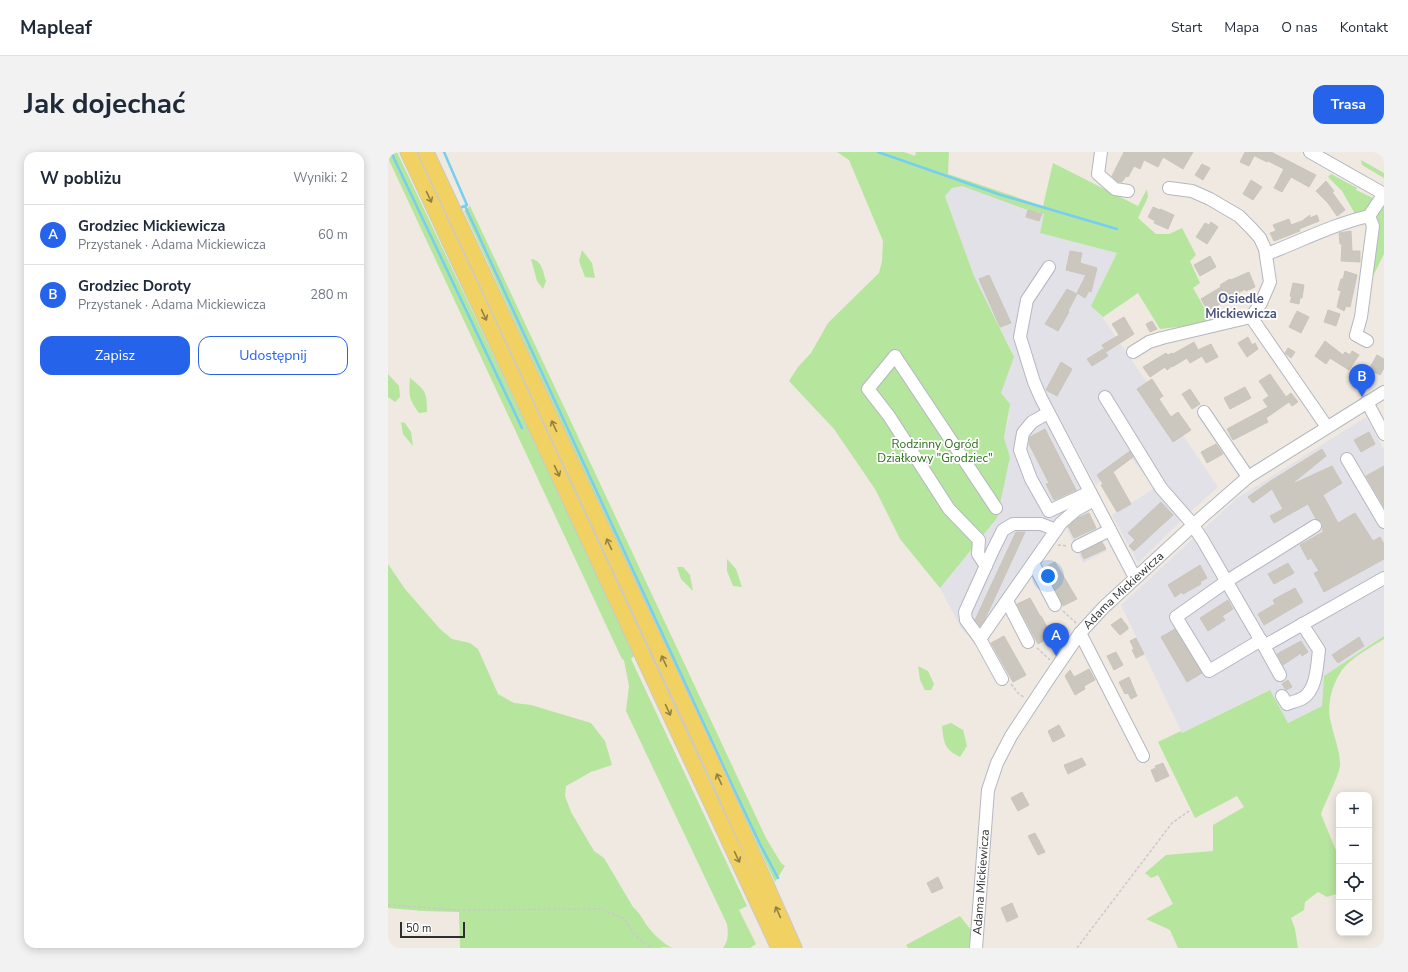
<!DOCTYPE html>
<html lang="pl">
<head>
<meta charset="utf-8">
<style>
	:root { --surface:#fff; --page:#f2f2f3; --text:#1f2937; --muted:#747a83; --line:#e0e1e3; --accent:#2563eb }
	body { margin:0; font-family:"Nunito Sans",sans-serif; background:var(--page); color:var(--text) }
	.controls { position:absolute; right:12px; bottom:12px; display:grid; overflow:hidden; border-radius:8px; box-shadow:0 2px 10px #0003 }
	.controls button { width:36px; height:36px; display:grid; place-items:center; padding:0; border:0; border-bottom:1px solid var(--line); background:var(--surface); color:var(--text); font:20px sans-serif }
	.scale { position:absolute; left:12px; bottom:10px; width:65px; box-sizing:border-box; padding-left:4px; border:2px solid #2e2e2e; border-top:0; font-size:11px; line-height:14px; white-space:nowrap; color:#2e2e2e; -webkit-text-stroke:3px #fff; paint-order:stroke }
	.you { position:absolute; left:660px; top:424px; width:14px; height:14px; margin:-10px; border:3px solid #fff; border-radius:50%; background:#1a73e8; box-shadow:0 0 0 6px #1a73e833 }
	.badge { display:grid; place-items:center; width:26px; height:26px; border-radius:50%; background:var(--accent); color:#fff; font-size:13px; font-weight:700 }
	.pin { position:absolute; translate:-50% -33px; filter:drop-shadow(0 1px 2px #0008) }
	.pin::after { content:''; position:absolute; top:21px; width:14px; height:12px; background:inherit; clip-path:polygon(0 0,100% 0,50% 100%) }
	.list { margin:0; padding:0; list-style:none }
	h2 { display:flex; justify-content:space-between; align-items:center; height:52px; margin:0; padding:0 16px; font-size:17px }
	h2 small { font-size:13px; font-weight:400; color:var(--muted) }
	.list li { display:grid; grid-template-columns:26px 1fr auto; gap:12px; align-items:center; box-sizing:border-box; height:60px; padding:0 16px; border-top:1px solid var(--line) }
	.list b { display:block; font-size:15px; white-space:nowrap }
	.list p { margin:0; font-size:13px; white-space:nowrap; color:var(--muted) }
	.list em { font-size:13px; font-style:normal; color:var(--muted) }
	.actions { display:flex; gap:8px; padding:12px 16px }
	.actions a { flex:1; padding:9px 0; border:1px solid var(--accent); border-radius:12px; text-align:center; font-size:14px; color:var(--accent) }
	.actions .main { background:var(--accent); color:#fff }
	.icon { flex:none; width:22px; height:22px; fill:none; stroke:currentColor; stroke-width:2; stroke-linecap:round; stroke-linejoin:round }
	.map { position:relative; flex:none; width:996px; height:796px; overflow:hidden; border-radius:12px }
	header { display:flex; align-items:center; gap:24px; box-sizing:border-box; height:56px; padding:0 20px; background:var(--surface); border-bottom:1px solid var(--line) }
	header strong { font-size:19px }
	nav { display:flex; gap:22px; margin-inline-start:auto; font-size:14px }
	.intro { display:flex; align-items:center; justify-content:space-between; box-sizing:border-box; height:96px; padding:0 24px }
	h1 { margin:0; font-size:28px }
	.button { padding:10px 18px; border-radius:12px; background:var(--accent); color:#fff; font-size:14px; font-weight:700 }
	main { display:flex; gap:24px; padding:0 24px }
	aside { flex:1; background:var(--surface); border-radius:12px; box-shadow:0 2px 10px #0003 }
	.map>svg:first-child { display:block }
	.industrial { fill:#e3e1e8 }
	.green { fill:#b6e59e }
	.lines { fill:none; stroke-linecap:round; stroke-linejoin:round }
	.stream { stroke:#75cff0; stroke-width:2.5 }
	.building { fill:#cbc7bf; stroke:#cbc5ba }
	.minor-casing { stroke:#b4b7c1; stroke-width:14 }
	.major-casing { stroke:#c9c9c9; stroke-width:17 }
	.path { stroke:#c9c9c9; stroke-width:1.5; stroke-dasharray:3 2; stroke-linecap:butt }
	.minor { stroke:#fff; stroke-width:12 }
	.major { stroke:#f2d163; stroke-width:15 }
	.oneway { stroke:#908048 }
	.labels { text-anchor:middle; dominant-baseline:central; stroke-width:3.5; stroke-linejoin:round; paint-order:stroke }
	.park-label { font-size:12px; fill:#2c6e1b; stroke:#fff }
	.street-label { font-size:12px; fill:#2e2e2e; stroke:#fff }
	.neighbourhood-label { font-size:13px; font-weight:bold; fill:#4d5680; stroke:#fff }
</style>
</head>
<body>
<header>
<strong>Mapleaf</strong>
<nav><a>Start</a><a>Mapa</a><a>O nas</a><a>Kontakt</a></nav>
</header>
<div class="intro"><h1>Jak dojechać</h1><a class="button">Trasa</a></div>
<main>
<aside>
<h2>W pobliżu<small>Wyniki: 2</small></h2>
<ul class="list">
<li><span class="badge">A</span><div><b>Grodziec Mickiewicza</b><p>Przystanek · Adama Mickiewicza</p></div><em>60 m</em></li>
<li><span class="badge">B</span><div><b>Grodziec Doroty</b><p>Przystanek · Adama Mickiewicza</p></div><em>280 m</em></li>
</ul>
<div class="actions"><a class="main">Zapisz</a><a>Udostępnij</a></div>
</aside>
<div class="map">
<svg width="996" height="796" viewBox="0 0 996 796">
	<rect width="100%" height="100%" fill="#efe9e1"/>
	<!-- industrial -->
	<path class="industrial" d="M574,34L656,62L653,81L729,101L704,154L715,166L830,335L798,364L750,411L724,363L767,336L743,306L708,333L651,229L640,234L659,265L700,347L670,370L586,489L573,476L552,436L573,406L622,305L616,286L621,264L613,241L626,204L586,124L557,43L564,36Z
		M978,265L996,298V484L936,524L934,554L900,571L881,538L794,581L733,453L848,347Z
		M699,356L719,399L695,411L677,373Z"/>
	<!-- green -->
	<path class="green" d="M0,0H9L247,503L243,507L359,754L351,758L368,792L362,796H335C341,789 340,780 339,772L238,559L241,534L236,508L234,507L0,6Z
		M26,0H31L270,509L266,512Z
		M449,0H516L527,4L528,0H561L560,22L655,54L665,11L750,54L759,37L760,45L750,66L768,82H781L794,76L808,103L802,109L812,131L805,136L824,169L808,173L772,177L750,141L715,165L703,154L729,101L652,81L656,62L637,57L574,34L564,36L557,44L586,124L626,205L613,241L622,252L616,286L622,305L609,366L552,436L512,387L487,337L446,277L401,229L410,215L423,201L440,171L491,121L494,109L495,89L461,8Z
		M973,8L996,21V26L974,13Z
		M943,22L969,36L968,38L985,46C985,53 978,58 973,62H967L954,39L940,25Z
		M996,52V102L983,128L990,57Z
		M82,54L378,686L393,711L397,714L387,730L191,310L76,59Z
		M194,98L204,111L207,126L197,125L191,109Z
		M143,107C154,108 155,120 158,129L155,137L149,129Z
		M0,222L11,234L12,245L7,250L0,245Z
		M22,226C38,239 39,240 39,260L31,261C20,246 21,243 22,226Z
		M13,270L17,271L23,280L25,294L15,282Z
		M339,407L348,417L354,435L345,434L339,419Z
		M0,412L17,437L52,477L64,487L82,491L90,497L110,542L126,551L143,553L203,571L217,589L224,613L203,620L178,634L177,644L183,660L206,699L216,706L245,755C252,761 255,768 260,775C267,784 275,791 284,796L274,795L273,796H72L71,760L35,759L0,756Z
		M289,415H295L302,423L305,439L293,427Z
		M996,484V487C983,495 963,506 954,518C944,532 938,554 943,571C946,585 952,598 952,613C952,621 937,651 933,662L951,706V741L939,745L930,740L917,750L916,758L903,766L907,777L910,796H790L782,778L758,767L785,752L770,723L763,726L757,721L778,703L825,699V673L856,655L849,644L807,666L770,590L793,579L794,581L882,538L900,571L934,554L936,524Z
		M530,514L540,519L546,532L543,538H537L532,528Z
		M563,571L575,578L579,594L572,605C556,597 556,591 554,574Z
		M572,764L583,778L581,796H520L518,793Z"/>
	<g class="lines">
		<!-- stream -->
		<path class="stream" d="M3,0L134,276
			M56,0L79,53L72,56
			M490,0L613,43L729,77
			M77,54L345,635L372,692L390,726"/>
	</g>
	<!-- building -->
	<path class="building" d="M736,0H805L795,17L775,5L770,15L756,8L752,17L746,14L740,25L738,24L734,30H730L724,24Z
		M857,0L866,4L861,14L852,10Z
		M859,0H883L928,23L921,35L903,25L894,40L886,36L896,17L880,9L879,10Z
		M814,12L822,16L815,28L807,23Z
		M863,28L874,35L865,48L855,42Z
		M938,29L946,39L944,40L957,58L949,64L940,51L928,39Z
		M765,55L772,58V57L786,63L780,77L766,71L767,69L760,65Z
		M640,58L654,62L651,69L638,65Z
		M922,63V66L929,63L931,69L911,77L912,79L886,89L882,81L888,79L885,73L901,67L903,73L914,69Z
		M823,70L830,75L819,92L808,85L817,71L821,73Z
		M963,79L964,99H972V110L953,109L954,92H952L951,81Z
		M682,99L694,101L692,111L709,116L703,140L701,139L697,146L689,141L698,123L678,118Z
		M822,104L828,115L812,124L806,113Z
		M957,119L969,123L962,155L958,154L956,159L949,155L953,139L950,138L953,127H955Z
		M861,120L867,135L858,139L857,137L820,159L813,147L833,135L832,133L842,127L843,128Z
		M601,123L623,171L612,175L591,127Z
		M905,131L916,133L914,146H912L911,152L902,150L904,145L902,144Z
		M679,137L689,142L680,159L681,160L670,179L657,172Z
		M940,158L952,162L948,174L936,170Z
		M909,159L921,165L913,181L901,175Z
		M736,165L746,182L718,200L714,193L731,183L724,172Z
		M764,169L769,177L762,180L758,172Z
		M860,185L864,193L867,191L870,197L859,205L850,191Z
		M937,189L955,203L957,200L962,203L964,199L971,203L961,218L942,206L938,212L927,204Z
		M806,190L810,198L823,192L830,205L818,211L814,204L802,211L799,206L784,215V214L779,218L777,215L762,225L755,215L778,201L780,203L784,201L785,202Z
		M900,196L907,200L903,206L897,201Z
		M715,197L720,204L704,214L699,207Z
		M989,203L996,207V216L992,223L981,217Z
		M673,210L684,217L669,244L658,238Z
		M882,222L898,245L903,241L910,250L904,254L901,250L878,266L880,270L845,288L839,277L880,255L875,248L881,244L871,229Z
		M764,227L775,244L771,247L783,265L790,260L803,278L785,290L749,237Z
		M857,235L863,246L842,257L836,246Z
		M802,237L812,252L804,257L794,242Z
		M657,277L688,338L666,348L658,332L661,331L641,292L642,285Z
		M981,280L987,292L973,300L966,288Z
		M828,292L835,302L819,311L813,300Z
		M934,297L938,304L906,330L907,331L944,314L954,331L935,343L950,371L967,361L985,389L992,385L996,392V407L936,440L926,421L931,419L923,406L920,408L912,393L935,380L934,370L928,367L920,352L886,371L882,364L895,357L884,337L865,351L860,345L881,330Z
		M742,299L745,305L725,320L743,352L729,360L713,333L715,332L709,323Z
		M996,314V355L978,324Z
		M773,350L785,363L746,399L741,394L747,388L740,381Z
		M701,361L708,376L686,386L680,374L690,366Z
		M628,380H637L596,469L592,474L587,468Z
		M714,390L718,397L696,407L693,401Z
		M667,410L689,447L675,454L656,416Z
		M900,411L906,421L886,432L880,422Z
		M812,413L819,426L812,430L813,432L795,442L794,440L787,445L780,433Z
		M907,436L915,450L876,473L870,462L887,452L885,448Z
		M642,446L652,464H653L664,484L650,492L629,452Z
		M840,448L845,457L834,464L837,468L820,479L812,466Z
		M733,466L740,475V477L732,483L723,473Z
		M787,477L814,521L799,530L773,485Z
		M616,484L638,523L625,530L603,491Z
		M971,485L976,494L950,511L944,503Z
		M748,486L756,502L748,506L744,498L746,497L742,489Z
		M913,489L920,500L914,504L913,501L895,513L889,502Z
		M728,500L735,513L726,518L719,504Z
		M701,517L707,528L696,534L697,537L687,543L677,524L682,518L686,525Z
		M741,525L749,544L743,547L740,541L737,542L731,530Z
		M900,528L904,535L898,538L894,532Z
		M671,573L677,584L665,590L660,579Z
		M694,606L698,613L680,622L676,613Z
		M775,611L781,624L768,630L763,618L768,616L767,614Z
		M634,640L641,653L630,659L623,646Z
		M647,681L657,700L650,703L640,684Z
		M550,725L555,736L544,741L539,731Z
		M624,751L630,765L619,770L613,756Z"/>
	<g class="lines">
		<defs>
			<g id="minor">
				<path d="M713,0L710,22L727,37L740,39"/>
				<path d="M922,0L996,42"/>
				<path d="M879,102C913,89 946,72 981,64"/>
				<path d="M661,115L639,148L632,185L646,230L653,246L744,420L748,425"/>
				<path d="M863,165L939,275"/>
				<path d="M979,189L968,183L973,165L985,74L981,64L996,42"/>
				<path d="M745,200L761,190L774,186L863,165L873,151L882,130L877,97L872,86L863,76L851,64L822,47L804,39L781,36"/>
				<path d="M717,245L773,336L801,368L814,387L876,494L892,523"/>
				<path d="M979,250L996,282"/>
				<path d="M816,260L860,325"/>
				<path d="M660,261L644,270L635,281L632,298L643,327L661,359L702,340"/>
				<path d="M959,307L996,370"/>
				<path d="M690,394L722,378"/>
				<path d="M645,411L667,453"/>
				<path d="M598,414L590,402L591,388L561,357L501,264L480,237L507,204L608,356"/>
				<path d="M619,449L640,490"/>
				<path d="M692,481L755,604"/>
				<path d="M592,487L673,371L688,358L706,348"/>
				<path d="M873,488L821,519L788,465L839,429L927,374"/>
				<path d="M876,494L996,426"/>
				<path d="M614,527L592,487L578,468L577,460L605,398L615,378L625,372H653L668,378"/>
				<path d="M894,544L899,552C904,550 910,549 915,546C929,537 929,513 931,498L914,472"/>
				<path id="s1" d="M588,796L600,638L609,611L623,584L662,525L692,481L716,455L813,366L860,325L996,240"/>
			</g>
			<path id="major" d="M20,0L391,796
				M38,0L332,629L406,796"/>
		</defs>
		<!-- minor casing -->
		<use href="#minor" class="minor-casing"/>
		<!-- major casing -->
		<use href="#major" class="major-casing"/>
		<!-- path -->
		<path class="path" d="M670,393L680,394
			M675,459L688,471
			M649,496L662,508
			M623,532L630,541L637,546
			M0,753L70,758L213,757L237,767C244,782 251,787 264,796
			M689,796L784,671L801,659"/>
		<!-- minor -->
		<use href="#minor" class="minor"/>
		<!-- major -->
		<use href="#major" class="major"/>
	</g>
	<!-- one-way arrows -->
	<defs><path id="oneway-shaft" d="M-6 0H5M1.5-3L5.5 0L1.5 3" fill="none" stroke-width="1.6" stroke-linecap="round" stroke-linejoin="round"/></defs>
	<g class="oneway">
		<use href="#oneway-shaft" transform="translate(41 45) rotate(65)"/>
		<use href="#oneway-shaft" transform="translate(96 163) rotate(65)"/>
		<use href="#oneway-shaft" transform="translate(166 274) rotate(-115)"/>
		<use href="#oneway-shaft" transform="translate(169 319) rotate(65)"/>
		<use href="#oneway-shaft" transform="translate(221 392) rotate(-115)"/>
		<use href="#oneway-shaft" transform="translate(276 509) rotate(-115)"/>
		<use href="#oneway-shaft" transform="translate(280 558) rotate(65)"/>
		<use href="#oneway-shaft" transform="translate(331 627) rotate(-115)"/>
		<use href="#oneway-shaft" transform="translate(349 705) rotate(65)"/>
		<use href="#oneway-shaft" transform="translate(390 760) rotate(-114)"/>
	</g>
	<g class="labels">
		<!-- park labels -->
		<g class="park-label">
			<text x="547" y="292">Rodzinny Ogród<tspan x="547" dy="14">Działkowy "Grodziec"</tspan></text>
		</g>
		<!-- street labels -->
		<g class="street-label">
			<text stroke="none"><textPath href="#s1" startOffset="402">Adama Mickiewicza</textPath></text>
			<text stroke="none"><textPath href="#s1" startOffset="66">Adama Mickiewicza</textPath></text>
		</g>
		<!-- neighbourhood labels -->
		<g class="neighbourhood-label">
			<text x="853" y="147">Osiedle<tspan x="853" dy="15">Mickiewicza</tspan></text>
		</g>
	</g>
</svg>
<div class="controls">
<button>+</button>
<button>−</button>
<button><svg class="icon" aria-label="locate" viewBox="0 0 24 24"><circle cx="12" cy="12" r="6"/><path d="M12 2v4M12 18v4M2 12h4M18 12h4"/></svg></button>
<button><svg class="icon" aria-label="layers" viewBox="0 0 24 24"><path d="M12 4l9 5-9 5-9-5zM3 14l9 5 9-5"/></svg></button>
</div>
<div class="scale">50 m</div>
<div class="you"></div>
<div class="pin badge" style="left:668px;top:504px">A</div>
<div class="pin badge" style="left:974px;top:245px">B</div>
</div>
</main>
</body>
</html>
